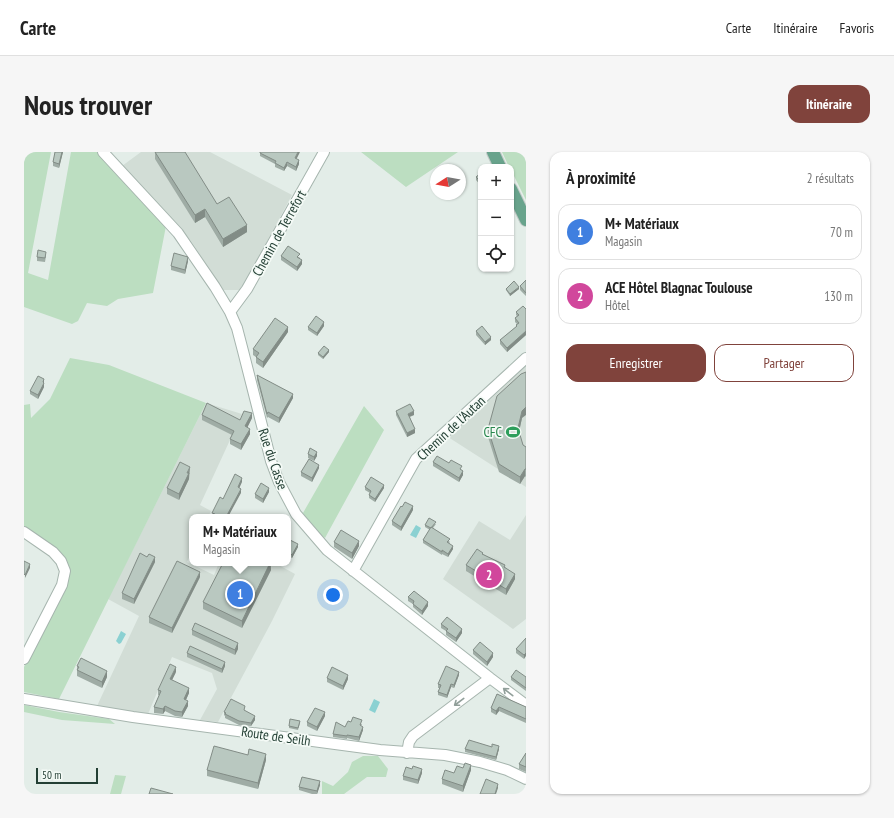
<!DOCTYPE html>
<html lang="fr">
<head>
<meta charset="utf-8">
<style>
	:root { --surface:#fff; --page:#f6f6f6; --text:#222; --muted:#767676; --line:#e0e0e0; --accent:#80433c }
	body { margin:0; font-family:"PT Sans Narrow",sans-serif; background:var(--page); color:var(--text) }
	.controls { position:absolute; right:12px; top:12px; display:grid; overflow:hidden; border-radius:8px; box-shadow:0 1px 3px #0004 }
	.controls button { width:36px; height:36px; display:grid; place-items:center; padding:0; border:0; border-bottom:1px solid var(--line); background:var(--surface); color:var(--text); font:20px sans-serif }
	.compass { position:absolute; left:406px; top:12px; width:36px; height:36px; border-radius:50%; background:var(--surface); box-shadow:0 1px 3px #0004; rotate:259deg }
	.scale { position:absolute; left:12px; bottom:10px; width:62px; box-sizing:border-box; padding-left:4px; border:2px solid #233f34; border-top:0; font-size:11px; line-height:14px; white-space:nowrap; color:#233f34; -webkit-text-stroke:3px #f4faf6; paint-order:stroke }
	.you { position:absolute; left:309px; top:443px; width:14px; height:14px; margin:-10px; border:3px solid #fff; border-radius:50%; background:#1a73e8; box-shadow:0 0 0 6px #1a73e833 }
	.badge { display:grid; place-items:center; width:26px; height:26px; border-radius:50%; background:var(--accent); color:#fff; font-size:13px; font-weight:700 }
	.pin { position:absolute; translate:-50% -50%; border:2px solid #fff; box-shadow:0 1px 4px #0006 }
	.popup { position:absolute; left:165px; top:362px; width:102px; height:52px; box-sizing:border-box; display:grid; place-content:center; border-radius:8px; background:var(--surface); filter:drop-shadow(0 1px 3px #0005); font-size:13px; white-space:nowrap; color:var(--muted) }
	.popup b { font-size:15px; color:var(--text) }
	.popup::after { content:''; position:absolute; left:50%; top:100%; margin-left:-8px; border:8px solid transparent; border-top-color:var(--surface) }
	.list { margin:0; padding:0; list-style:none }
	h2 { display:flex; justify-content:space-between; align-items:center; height:52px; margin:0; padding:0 16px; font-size:17px }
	h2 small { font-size:13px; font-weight:400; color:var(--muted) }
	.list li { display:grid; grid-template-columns:26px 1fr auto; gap:12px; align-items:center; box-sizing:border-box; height:56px; margin:0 8px 8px; padding:0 8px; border:1px solid var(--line); border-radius:12px }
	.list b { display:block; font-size:15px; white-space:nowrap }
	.list p { margin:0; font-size:13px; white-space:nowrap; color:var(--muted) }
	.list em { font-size:13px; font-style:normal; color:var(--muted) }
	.actions { display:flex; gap:8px; padding:12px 16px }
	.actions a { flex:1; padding:9px 0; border:1px solid var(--accent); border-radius:12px; text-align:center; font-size:14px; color:var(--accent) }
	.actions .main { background:var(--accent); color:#fff }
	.icon { flex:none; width:22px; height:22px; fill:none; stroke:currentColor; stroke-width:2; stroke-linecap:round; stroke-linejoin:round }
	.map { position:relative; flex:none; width:502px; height:642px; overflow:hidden; border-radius:12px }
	header { display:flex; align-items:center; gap:24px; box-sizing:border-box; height:56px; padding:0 20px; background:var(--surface); border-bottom:1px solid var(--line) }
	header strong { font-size:19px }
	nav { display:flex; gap:22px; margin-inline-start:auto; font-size:14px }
	.intro { display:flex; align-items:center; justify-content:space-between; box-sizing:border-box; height:96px; padding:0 24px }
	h1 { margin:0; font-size:28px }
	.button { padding:10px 18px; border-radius:12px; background:var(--accent); color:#fff; font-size:14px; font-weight:700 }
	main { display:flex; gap:24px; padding:0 24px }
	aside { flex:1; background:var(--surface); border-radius:12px; box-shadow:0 1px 3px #0004 }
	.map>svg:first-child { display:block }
	.built { fill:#d2ddd6 }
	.green { fill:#bcdec1 }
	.water { fill:#8bd1d2 }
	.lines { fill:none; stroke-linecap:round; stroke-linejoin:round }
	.minor-casing { stroke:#a6b5ae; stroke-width:12 }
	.major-casing { stroke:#c1c9c6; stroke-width:14 }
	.minor { stroke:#fff; stroke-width:10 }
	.major { stroke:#68a38c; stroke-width:12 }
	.wall { fill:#9faca5 }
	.shaded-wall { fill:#828c86 }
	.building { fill:#b9c8c0; stroke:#828c86 }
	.oneway { stroke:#919f9a }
	.labels { text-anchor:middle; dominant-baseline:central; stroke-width:3.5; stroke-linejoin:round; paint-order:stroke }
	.street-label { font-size:14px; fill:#233f34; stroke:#f4faf6 }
	.leisure-label { font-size:14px; fill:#27864d; stroke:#f4faf6; text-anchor:end }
</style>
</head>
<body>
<header>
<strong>Carte</strong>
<nav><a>Carte</a><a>Itinéraire</a><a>Favoris</a></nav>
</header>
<div class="intro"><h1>Nous trouver</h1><a class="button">Itinéraire</a></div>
<main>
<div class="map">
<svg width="502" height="642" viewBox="0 0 502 642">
	<rect width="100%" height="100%" fill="#e3ede8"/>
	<!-- built -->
	<path class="built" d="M117,0H186L268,43L217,138H199L167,89L144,62L98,14Z
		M502,212V335L424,285Z
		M182,251L218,262L176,353L187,359L184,365H168V399L163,410L190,423L195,411H251L271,422L248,469L194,570L176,568L193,537L188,521L148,505L124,562L73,554L115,464L84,447Z
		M502,363V467L489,477L419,427L455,369L486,388Z"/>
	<!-- green -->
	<path class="green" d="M0,0H27L4,121L24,128L47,0H75L142,74L129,141L94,147L83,154L63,151L54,169L48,172L0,155Z
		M337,0H434L382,35Z
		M478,0H502V48L487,18V15H485Z
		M46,206L85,213L182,251L35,547L0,540V515L44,427V414L39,403L0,374V253L6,252L7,266L26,247Z
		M340,254L360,278L301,386L291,379L279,361Z
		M0,553L35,560L85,567L91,572L38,568L0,560Z
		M339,604H354L364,617L362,625H343L320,642H298V629L309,634L324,620L328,610Z
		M91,623L102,624L97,642H86Z"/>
	<!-- water -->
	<path class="water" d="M392,373L397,376L392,386L386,383Z
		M97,479L102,482L97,491L95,492L92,489Z
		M350,547L356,550L351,561L345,558Z"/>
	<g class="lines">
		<defs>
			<path id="minor" d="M79,0L154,81L191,135L206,160L213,176L219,199L247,309L255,330L272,362L303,398L466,526L502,553
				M206,160L223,137L300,0
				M0,380L29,400L37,409L41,419L38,433L0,507
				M329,419L392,307L502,206
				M0,547L109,565L356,598L421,603L456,610L483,618L502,627
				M383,601L385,590L389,584L466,526"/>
			<path id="major" d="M469,0L476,15
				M487,37L502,68"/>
		</defs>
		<!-- minor casing -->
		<use href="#minor" class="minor-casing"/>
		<!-- major casing -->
		<use href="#major" class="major-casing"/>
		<!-- minor -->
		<use href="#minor" class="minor"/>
		<!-- major -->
		<use href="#major" class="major"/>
	</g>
	<!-- wall -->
	<path class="wall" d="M31,0H39L35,16L29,14V10Z
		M131,0L193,52L223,80L199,95L181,65L171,71L131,7Z
		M236,1L272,7L275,12L272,19L263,14L260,19L251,15V12L236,4Z
		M457,21V34L452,28V25Z
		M22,104L21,110L13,109V105Z
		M257,104L276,105L275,106L278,112L273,119L257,108Z
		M164,109L161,122L147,118V114Z
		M502,128V144L496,138V134Z
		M482,137H495L486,144L482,138Z
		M502,157V183L483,200L476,192V188L492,175V173L493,172L491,170V166L493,164L492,163V160Z
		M300,174L293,184L284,178V175Z
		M452,179L467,188L461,193L452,183Z
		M264,180L239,216L232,211V205L229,203V197Z
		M305,200L299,207L294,203V201Z
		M233,223L269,246L255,271L244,265L243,266L233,228Z
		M20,227V235L14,247L6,242V239Z
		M372,259L390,263L386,265L391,281L383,285L372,263Z
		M178,263L216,268L228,266L223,276L226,282L217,298L206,292V287L208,283L178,268Z
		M498,266L495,280L499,293L502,295V325L501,324L496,332L475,320L464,285V277Z
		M284,302L293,304L290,309L284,306Z
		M409,310L438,318L439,323L435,330L409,314Z
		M295,316L288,330L277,324V320Z
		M166,321L165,322V327L155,348L143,342V336Z
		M341,335L360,336L351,350L345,346V343L346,341L341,338Z
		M245,340L239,351L231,346V342Z
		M389,358L377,379L368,373V369Z
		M412,372L409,376L426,390L425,391L429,397L424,405L418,402V403L399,391V388L406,378L401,375V373Z
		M264,387L274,395L268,406L264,404Z
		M310,390L335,394L328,407L310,395Z
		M459,402L481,415L491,427L482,443L442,419V413Z
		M123,405L131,410L110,452L98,447V441Z
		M247,411V418L218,476L179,457V450Z
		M176,425L148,481L125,471V465Z
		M384,445L404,454L398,463L389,455V452L384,449Z
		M417,472L438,481L432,490L422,483V479L417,476Z
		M168,478L214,497L211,503L168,483Z
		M502,486L500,507L492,501V497Z
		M449,498L469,505L463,514L449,502Z
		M163,501L201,514L198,521L163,505Z
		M53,514L83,525L78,536L53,524Z
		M152,520L148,528L165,541L162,548L164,554L158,565L151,564L141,559L139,562L130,561V555L135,543H134V538Z
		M435,523L430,536L427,535L423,546L414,543V540L416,536H414V532Z
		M487,525H502V539L487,528Z
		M303,526L324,527L319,538L303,530Z
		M473,542L502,555V571L475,559L472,563L467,560V556Z
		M221,558V559L231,568L227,574L215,573L201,566V564L200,563V560Z
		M301,564L293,579L283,574V570Z
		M327,570L338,572L337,574L339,578L335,589L323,586V587L309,585V582L321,575Z
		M276,571L274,578L265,576V574Z
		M468,595L475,597L472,608L441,600V597Z
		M502,601V620L495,617V612Z
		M224,603L242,608L234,637L183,624V618Z
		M447,618L439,640L418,632V627L430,621Z
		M398,621L394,632L379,628V624Z
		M296,633L293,642H288L275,638V635Z"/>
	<!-- shaded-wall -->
	<path class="shaded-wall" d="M38,0H39L35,16V12Z
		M274,0H276L271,10V6Z
		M275,8V12L272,19V15Z
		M263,10V14L260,19V16Z
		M181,57V65L171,71V63Z
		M223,73V80L199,95V87Z
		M164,105V109L161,122V118Z
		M278,108V112L273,119V115Z
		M495,135V137L486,144V142Z
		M300,170V174L293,184V181Z
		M264,175V180L239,216V210Z
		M502,179V183L483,200V196Z
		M467,185V188L461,193V190Z
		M305,198V200L299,207V205Z
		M20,227V235L14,247V243Z
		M269,242V246L255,271V266Z
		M502,255V263L498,266L494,284V276L498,259Z
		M390,259V263L384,265V262Z
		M228,261V266L221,280V274Z
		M226,277V282L217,298V292Z
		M391,277V281L383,285V281Z
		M293,300V304L290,309V305Z
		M295,313V316L288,330V326Z
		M166,315L165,327L155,348V342Z
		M501,317V324L496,332V325Z
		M439,319V323L435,330V326Z
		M218,326V330L214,339V335Z
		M360,333V336L351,350V347Z
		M245,336V340L239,351V347Z
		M217,337V341L204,365H202Z
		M389,354V358L377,379V375Z
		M335,389V394L328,407V401Z
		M274,392V395L268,406V403Z
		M429,394V397L424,405V402Z
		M131,405V410L110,452V447Z
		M246,411L247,418L218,476V469Z
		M6,412V416L1,426V423Z
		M176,420V425L148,481V476Z
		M491,422V427L482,443V437Z
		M404,450V454L398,463V459Z
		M438,477V481L432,490V486Z
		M214,491V497L211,503V498Z
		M469,501V505L463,514V510Z
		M502,501V504L500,507V503Z
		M201,510V514L198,521V517Z
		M152,515V520L146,532V527Z
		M83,519V525L78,536V530Z
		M435,520V523L430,536V533Z
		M324,523V527L319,538V534Z
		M427,532V535L423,546V543Z
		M165,536V541L160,552V547Z
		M164,549V554L158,565V560Z
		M141,554V559L139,562V557Z
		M475,555V559L472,563V559Z
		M301,560V564L293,579V575Z
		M231,564V568L227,574V571Z
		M339,575V578L335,589V585Z
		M475,594V597L472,608V605Z
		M242,602V608L234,637V631Z
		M447,613V618L439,640V634Z
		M398,617V621L394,632V628Z
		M296,629V633L293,642V639Z
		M474,632V636L472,642H471Z"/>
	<!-- building -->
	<path class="building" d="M31,0H38L35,12L29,10Z
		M131,0H161L193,52L205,45L223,73L199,87L181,57L171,63Z
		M236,0H274L271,6L275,8L272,15L263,10L260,16L251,11L252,9L236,1Z
		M457,21V30L452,25Z
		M264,94L276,102L273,105L278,108L273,115L257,104Z
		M14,98L22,100L21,106L13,105Z
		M150,101L164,105L161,118L147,114Z
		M502,128V141L496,134Z
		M490,129L495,135L486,142L482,137Z
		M499,154L502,157V179L483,196L476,188L493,174L492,173L495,171L491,166L495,163L492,160Z
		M292,164L300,170L293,181L284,175Z
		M251,166L264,175L239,210L232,205L235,201L229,197Z
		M458,174L467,185L461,190L452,179Z
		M300,194L305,198L299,205L294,201Z
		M502,220V255L498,259L494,276L499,293L502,295V317H501L496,325L475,312L464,277L473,244L497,222Z
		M233,223L269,242L255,266L244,260L243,262Z
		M14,224L20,227L19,230L20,231L14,243L6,239Z
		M183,251L216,268L220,259L228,261L221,274L226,277L217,292L206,287L210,279L178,263Z
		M386,252L390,259L384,262L391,277L383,281L372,259Z
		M286,296L293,300L290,305L284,302Z
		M413,304L425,311L427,308L438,314L436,317L439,319L435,326L409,310Z
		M285,307L295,313L288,326L277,320Z
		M156,310L166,315L163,321H165L155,342L143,336Z
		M211,322L218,326L214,335L217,337L202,365H189L191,362L188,361L196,345L199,347Z
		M347,325L360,333L351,347L345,343L347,339L341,335Z
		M237,331L245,336L239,347L231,342Z
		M381,350L389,354L377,375L368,369L377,354L378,355Z
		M405,366L412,370L407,376L401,373Z
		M407,375L426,387L423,390L429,394L424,402L418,398V400L399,388Z
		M317,378L335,389L328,401L310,390Z
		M264,387L274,392L268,403L264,400Z
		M453,397L459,401L458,402L481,413L480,415L491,422L482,437L442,413Z
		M116,401L123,405L125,402L131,405L110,447L98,441Z
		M0,409L6,412L1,423L0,422Z
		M153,409L176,420L148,476L125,465Z
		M199,411H246L218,469L179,450Z
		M390,439L404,450L398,459L389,452L390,449L384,445Z
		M423,465L438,477L432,486L422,479L424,477L417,472Z
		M171,471L214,491L211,498L168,478Z
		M502,486V501L500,503L492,497Z
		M456,490L469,501L463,510L449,498Z
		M166,494L201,510L198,517L163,501Z
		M57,506L83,519L78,530L53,518L55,515L53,514Z
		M146,512L152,515L146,527L165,536L160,547L164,549L158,560L151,559L141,554L139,557L130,555L137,539L134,538Z
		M422,514L435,520L430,533L427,532L423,543L414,540L417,533L414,532Z
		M308,515L324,523L319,534L303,526Z
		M492,518L502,525V536L487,525Z
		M473,542L502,555V567L475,555L472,559L467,556Z
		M207,547L221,554L220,558L231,564L227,571L215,569L201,562L202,561L200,560Z
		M291,556L301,560L293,575L283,570Z
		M329,565L338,568L336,573L339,575L335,585L323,583V584L309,582L312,570L321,575L324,569L327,570Z
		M266,567L276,569L274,576L265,574Z
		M445,588L468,595V592L475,594L472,605L441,597Z
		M190,594L224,603L225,597L242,602L234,631L183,618Z
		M502,601V615L495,612Z
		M441,611L447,613L439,634L418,627L421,618L430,621L433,614L439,616Z
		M389,614L398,617L394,628L379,624L382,615L388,617Z
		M278,625L296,629L293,639L275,635Z
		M462,627L474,632L471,642H456Z
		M127,636L149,642H125Z"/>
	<!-- one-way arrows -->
	<defs><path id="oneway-shaft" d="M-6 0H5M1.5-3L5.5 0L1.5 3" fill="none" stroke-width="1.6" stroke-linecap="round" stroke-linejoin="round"/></defs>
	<g class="oneway">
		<use href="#oneway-shaft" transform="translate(484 540) rotate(-142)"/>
		<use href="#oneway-shaft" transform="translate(435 550) rotate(143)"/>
	</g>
	<!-- icons -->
	<defs>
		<symbol id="stadium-bare" viewBox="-9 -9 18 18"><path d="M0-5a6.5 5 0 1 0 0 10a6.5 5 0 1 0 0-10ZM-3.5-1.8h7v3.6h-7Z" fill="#2e9e5b" stroke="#f4faf6" stroke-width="2.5" paint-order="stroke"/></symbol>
	</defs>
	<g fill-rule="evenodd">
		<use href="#stadium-bare" x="479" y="270" width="20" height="20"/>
	</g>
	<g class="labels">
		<!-- street labels -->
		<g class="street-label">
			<text transform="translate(255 81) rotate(-61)">Chemin de Terrefort</text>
			<text transform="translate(427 276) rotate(-43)">Chemin de l'Autan</text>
			<text transform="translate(249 307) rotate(71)">Rue du Casse</text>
			<text transform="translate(252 584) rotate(8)">Route de Seilh</text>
		</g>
		<!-- leisure labels -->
		<g class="leisure-label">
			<text x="478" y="280">CFC</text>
		</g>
	</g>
</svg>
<div class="controls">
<button>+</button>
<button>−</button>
<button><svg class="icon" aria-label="locate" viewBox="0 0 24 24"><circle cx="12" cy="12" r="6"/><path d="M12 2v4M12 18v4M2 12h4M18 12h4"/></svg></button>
</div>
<svg class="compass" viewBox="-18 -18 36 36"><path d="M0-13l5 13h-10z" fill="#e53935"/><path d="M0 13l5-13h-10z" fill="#767676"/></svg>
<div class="scale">50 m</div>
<div class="you"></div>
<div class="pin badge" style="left:216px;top:442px;background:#3f7fe0">1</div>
<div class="popup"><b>M+ Matériaux</b>Magasin</div>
<div class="pin badge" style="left:465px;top:423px;background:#d1479c">2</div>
</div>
<aside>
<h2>À proximité<small>2 résultats</small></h2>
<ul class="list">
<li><span class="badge" style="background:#3f7fe0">1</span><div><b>M+ Matériaux</b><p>Magasin</p></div><em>70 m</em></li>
<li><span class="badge" style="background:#d1479c">2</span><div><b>ACE Hôtel Blagnac Toulouse</b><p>Hôtel</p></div><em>130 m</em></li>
</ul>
<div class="actions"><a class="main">Enregistrer</a><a>Partager</a></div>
</aside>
</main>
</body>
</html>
